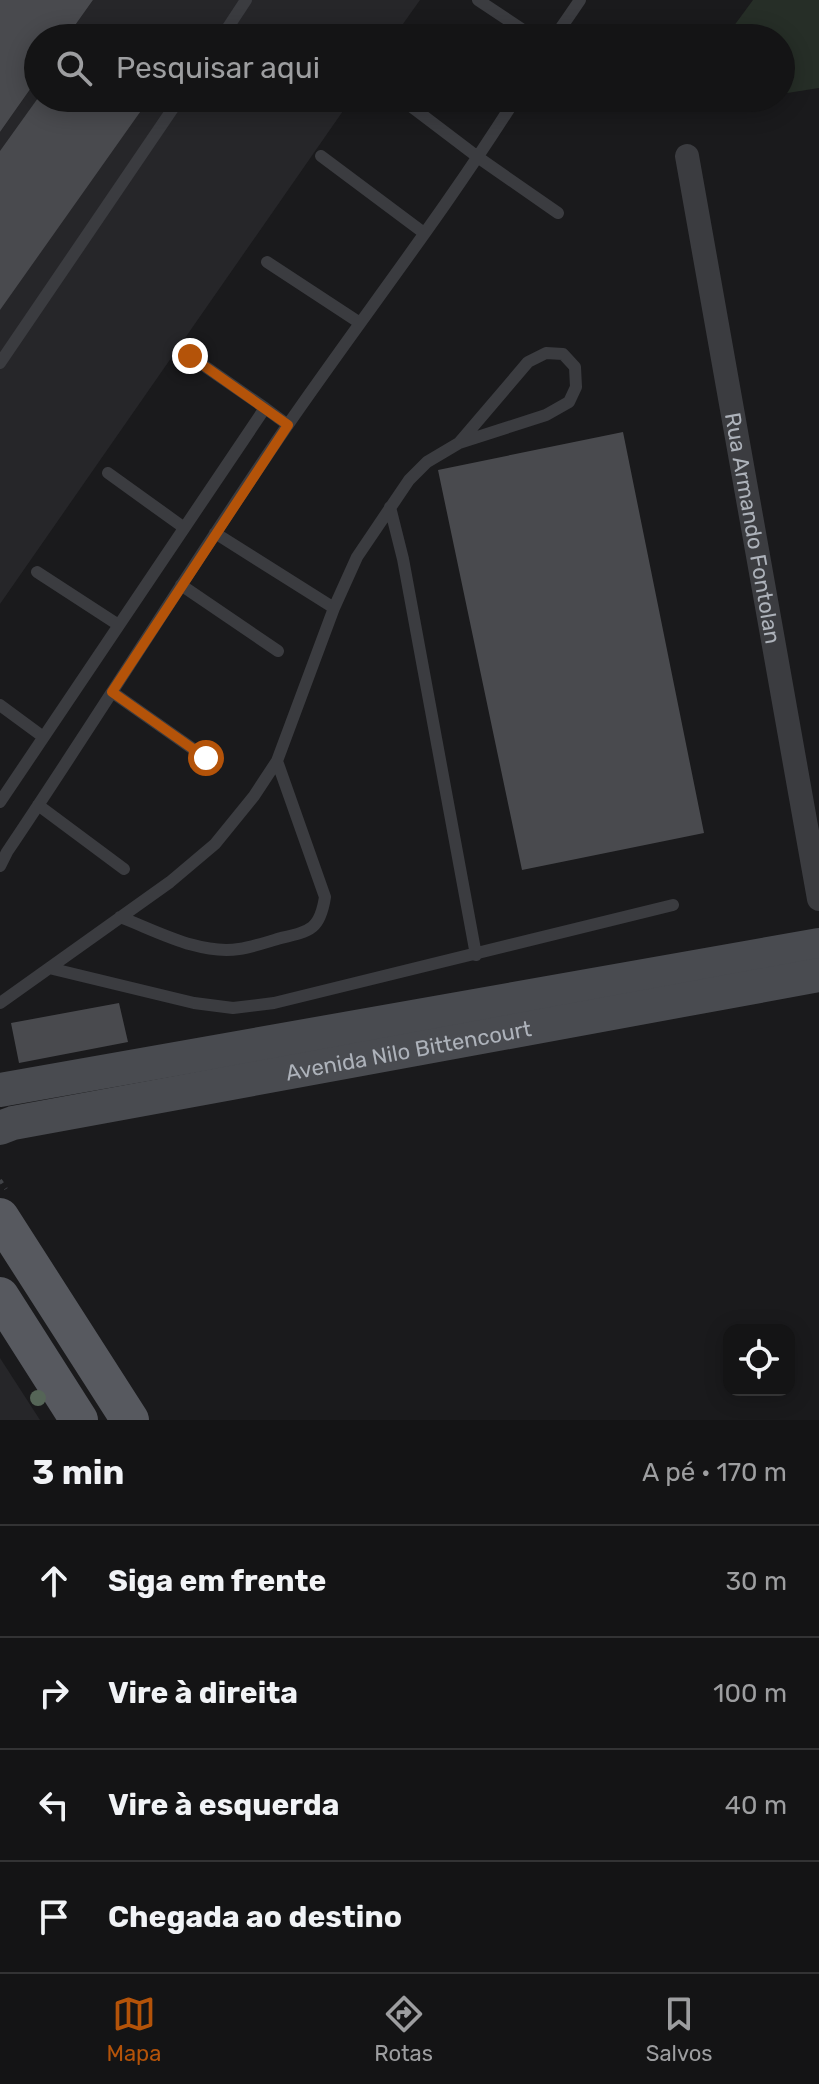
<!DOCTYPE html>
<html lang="pt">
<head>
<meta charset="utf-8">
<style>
	:root { --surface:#141415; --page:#212122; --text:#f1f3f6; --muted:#9d9ea0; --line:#333334; --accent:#b45309 }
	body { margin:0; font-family:Rubik,sans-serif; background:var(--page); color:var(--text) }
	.controls { position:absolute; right:24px; bottom:24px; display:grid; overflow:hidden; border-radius:16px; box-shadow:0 4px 20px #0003 }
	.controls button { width:72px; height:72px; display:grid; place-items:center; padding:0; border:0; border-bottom:2px solid var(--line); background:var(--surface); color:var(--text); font:40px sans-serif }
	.stop { position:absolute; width:24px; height:24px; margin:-18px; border:6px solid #b45309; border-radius:50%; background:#fff }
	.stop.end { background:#b45309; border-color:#fff; box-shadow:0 2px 8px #0008 }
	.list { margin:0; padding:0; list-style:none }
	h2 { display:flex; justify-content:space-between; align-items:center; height:104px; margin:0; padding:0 32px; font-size:34px }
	h2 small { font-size:26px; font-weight:400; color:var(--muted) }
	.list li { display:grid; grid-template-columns:52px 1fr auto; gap:24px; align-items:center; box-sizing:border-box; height:112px; padding:0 32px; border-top:2px solid var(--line) }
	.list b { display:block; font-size:30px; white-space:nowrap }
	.list em { font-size:26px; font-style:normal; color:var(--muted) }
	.icon { flex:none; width:44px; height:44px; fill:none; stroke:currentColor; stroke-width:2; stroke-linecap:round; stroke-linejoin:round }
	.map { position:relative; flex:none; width:819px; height:1420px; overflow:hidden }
	.search { position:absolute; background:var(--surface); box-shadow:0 4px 20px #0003; left:24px; right:24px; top:24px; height:88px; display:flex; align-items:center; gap:20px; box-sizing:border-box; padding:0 28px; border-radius:44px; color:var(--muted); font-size:30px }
	.sheet { height:552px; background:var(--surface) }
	nav { display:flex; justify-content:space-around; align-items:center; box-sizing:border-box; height:112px; border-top:2px solid var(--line); background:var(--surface); font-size:22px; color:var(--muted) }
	nav a { display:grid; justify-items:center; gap:4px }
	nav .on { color:var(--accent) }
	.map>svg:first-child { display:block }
	.built { fill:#262629 }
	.green { fill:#262e27 }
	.building { fill:#494a4e }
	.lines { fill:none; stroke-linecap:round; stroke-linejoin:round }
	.path { stroke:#414347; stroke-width:4; stroke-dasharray:4 6; stroke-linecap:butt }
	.lane { stroke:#3b3c40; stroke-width:12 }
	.street { stroke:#3b3c40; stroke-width:24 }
	.secondary { stroke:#494b50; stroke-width:34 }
	.primary { stroke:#57595f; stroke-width:38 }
	.tree { fill:#556557 }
	.route { stroke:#b45309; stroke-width:10 }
	.labels { text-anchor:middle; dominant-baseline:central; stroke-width:7; stroke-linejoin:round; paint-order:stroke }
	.street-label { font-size:22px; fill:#adb2ba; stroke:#151517 }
</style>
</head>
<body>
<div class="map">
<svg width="819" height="1420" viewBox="0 0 819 1420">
	<rect width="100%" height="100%" fill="#1a1a1c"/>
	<!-- built -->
	<path class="built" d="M93,0H420L393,38H66Z
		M38,78V98H352L0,604V132Z
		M0,1358L40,1420H0Z"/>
	<!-- green -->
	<path class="green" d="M753,0H819V88L781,94V38H725Z
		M681,98H752L672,110Z"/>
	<!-- building -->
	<path class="building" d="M0,0H93L66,38H38V78L0,132Z
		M38,98H150L0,310V151Z
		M623,432L704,833L522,870L438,470Z
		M119,1003L128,1042L19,1063L11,1023Z"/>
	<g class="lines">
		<!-- path -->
		<path class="path" d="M0,1180L6,1189"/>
		<!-- lane -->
		<path class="lane" d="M478,0L535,38
			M221,38L246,0
			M554,38L580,0
			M400,98L479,158L558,213
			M321,156L424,233
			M267,262L360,323
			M190,356L265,408
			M0,363L180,98
			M108,473L183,527
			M390,507L403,559L476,955
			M215,533L334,608
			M37,572L117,624
			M181,585L278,651
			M112,692L206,758
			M0,705L42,736
			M0,802L265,408L288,425
			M38,805L124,869
			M0,866L7,852C102,711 191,566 287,426C363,316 445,211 516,98
			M120,917C157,931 199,955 239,949C253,947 267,942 281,938C311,931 320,929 325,897L277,761
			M49,968L194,1003L233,1008L274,1003L673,905
			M0,1003L170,882L215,844L254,796L277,761L334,608L357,557L409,480L427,462L459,443L546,415L569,402L576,387L575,367L563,354L546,353L528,362L459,443"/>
		<!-- street -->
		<path class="street" id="s1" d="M687,156L819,899"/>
		<!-- secondary -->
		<g class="secondary">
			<path d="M0,1090L819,945"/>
			<path id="s2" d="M0,1128L13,1123L819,975"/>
		</g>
		<!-- primary -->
		<path class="primary" d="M0,1217L130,1420
			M0,1296L79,1420"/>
	</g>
	<!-- trees -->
	<circle class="tree" cx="38" cy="1398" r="8"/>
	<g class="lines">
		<!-- route -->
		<path class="route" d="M190,356L288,425L112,692L206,758"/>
	</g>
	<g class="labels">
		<!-- street labels -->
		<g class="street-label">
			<text stroke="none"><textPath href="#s1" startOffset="378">Rua Armando Fontolan</textPath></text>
			<text stroke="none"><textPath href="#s2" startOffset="416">Avenida Nilo Bittencourt</textPath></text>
		</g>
	</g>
</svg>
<div class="controls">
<button><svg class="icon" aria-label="locate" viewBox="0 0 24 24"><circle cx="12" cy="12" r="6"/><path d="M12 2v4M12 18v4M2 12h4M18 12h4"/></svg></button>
</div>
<div class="stop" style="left:206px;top:758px"></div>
<div class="stop end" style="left:190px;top:356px"></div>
<div class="search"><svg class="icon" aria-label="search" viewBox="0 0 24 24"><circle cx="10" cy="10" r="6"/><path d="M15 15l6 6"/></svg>Pesquisar aqui</div>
</div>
<section class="sheet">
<h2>3 min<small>A pé · 170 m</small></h2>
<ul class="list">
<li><svg class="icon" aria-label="ahead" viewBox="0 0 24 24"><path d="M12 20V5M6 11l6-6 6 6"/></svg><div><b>Siga em frente</b></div><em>30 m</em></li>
<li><svg class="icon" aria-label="right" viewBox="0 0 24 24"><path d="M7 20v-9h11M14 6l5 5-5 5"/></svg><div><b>Vire à direita</b></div><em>100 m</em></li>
<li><svg class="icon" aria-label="left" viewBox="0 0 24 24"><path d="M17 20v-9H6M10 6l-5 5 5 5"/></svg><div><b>Vire à esquerda</b></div><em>40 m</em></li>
<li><svg class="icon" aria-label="arrive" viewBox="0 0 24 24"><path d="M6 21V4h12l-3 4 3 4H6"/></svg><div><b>Chegada ao destino</b></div></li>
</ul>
</section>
<nav>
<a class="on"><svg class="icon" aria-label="map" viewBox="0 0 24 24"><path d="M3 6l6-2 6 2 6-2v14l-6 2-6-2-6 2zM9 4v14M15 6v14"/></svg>Mapa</a>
<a><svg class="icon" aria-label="directions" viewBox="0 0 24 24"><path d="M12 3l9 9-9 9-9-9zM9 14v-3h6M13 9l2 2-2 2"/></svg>Rotas</a>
<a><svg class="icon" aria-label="saved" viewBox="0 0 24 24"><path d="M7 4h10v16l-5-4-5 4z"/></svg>Salvos</a>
</nav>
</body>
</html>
